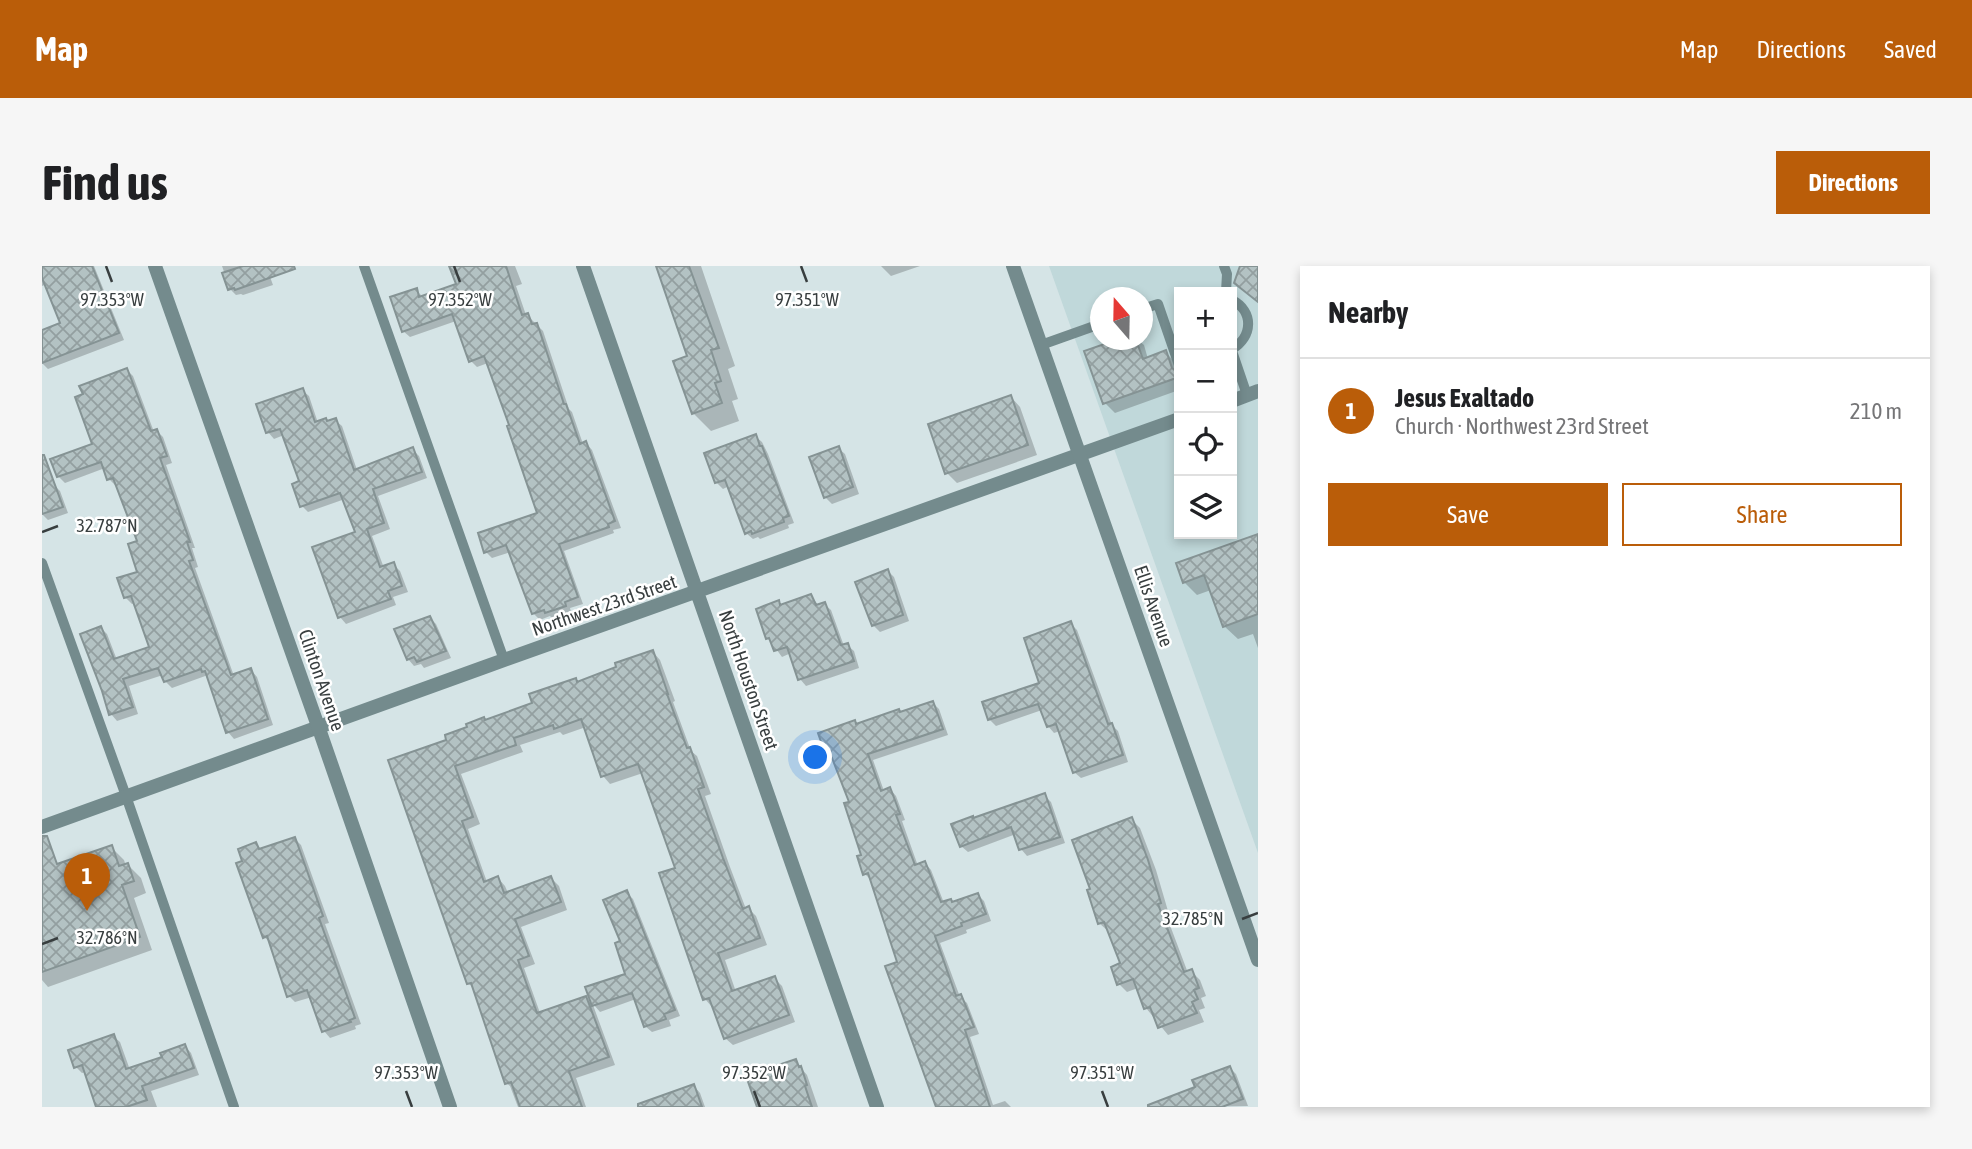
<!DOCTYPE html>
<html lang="en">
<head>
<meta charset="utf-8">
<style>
	:root { --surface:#fff; --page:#f6f6f6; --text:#202124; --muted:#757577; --line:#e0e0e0; --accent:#ba5d09 }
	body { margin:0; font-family:"Asap Condensed",sans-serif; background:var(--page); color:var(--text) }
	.controls { position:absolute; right:21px; top:21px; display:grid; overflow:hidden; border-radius:0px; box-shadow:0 4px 10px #0003 }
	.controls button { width:63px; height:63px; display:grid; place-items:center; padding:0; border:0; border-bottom:2px solid var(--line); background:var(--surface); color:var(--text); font:35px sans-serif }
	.compass { position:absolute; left:1048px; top:21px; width:63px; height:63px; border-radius:50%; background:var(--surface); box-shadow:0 4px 10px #0003; rotate:340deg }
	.you { position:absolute; left:774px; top:492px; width:24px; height:24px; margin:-18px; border:5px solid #fff; border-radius:50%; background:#1a73e8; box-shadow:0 0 0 10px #1a73e833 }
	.badge { display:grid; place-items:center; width:46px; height:46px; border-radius:50%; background:var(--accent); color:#fff; font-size:23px; font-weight:700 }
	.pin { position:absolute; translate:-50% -58px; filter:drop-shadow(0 2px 4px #0008) }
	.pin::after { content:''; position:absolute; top:37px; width:24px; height:21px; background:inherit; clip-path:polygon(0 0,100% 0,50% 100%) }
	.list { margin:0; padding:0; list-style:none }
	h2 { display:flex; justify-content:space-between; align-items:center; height:91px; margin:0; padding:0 28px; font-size:30px }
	h2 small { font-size:23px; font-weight:400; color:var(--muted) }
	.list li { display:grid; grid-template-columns:46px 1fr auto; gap:21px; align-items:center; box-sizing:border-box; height:105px; padding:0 28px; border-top:2px solid var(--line) }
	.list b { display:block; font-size:26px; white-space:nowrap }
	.list p { margin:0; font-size:23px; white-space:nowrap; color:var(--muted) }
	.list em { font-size:23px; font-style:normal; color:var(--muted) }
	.actions { display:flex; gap:14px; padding:21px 28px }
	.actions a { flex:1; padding:16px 0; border:2px solid var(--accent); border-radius:0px; text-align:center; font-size:24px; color:var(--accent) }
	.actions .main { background:var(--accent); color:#fff }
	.icon { flex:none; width:38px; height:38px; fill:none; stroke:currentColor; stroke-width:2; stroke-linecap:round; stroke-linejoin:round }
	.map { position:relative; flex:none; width:1216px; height:841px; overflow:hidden; border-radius:0px }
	header { display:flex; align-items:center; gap:42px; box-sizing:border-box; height:98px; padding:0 35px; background:var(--accent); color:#fff }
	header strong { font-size:33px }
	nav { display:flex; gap:38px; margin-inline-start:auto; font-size:24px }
	.intro { display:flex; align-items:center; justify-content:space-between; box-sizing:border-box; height:168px; padding:0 42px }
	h1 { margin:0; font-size:49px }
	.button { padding:18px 32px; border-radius:0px; background:var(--accent); color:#fff; font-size:24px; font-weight:700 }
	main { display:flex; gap:42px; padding:0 42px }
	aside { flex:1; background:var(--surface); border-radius:0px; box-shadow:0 4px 10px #0003 }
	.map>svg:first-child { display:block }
	.built { fill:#c0d8da; fill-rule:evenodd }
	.shadow { fill:#0003 }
	.building { fill:url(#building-cross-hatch); stroke:#859394; stroke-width:2 }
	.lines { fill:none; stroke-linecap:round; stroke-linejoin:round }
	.service { stroke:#748b8d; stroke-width:10 }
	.minor { stroke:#748b8d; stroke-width:14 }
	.tertiary { stroke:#748b8d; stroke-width:14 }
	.ticks { fill:none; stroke:#383e3f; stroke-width:2.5 }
	.labels { text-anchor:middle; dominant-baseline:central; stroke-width:5; stroke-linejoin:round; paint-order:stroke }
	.street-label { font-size:19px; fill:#383e3f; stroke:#fff }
	.ticks-label { font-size:18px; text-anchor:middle; fill:#383e3f; stroke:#fff; stroke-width:5; stroke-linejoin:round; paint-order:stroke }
</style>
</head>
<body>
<header>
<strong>Map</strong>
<nav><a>Map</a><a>Directions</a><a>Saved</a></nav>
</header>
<div class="intro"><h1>Find us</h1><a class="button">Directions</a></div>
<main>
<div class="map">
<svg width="1216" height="841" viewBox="0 0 1216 841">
	<defs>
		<pattern id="building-cross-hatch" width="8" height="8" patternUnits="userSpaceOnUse" patternTransform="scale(1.75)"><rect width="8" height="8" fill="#b3c2c3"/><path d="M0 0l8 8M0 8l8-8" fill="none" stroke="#939fa0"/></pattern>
	</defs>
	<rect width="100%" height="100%" fill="#d5e4e6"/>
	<!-- built -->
	<path class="built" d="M1007,0H1216V587ZM1137,26H1190V268H1137ZM1058,32H1100V74H1058Z"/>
	<!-- shadow -->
	<path class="shadow" d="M0,0H52L82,74L6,103L0,97V65L21,58L5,18L0,20Z
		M180,0H224L231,19L201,29L199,28L194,29L188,23Z
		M409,0H473L480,18L474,20L484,49H485L501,65L527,143L530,146L541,178L544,177L550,184L579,262L571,264L572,267L522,285L541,338L528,342L529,346L511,353L508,350L498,354L491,347L469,286L450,292L444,286L498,248L469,160L446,97L435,101L429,95L414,55L368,71L361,65L374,24L381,31L416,19Z
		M615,0H659L693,100L686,103L696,133L690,135L697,155L669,165L651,147L647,91Z
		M839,0H878L849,10Z
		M1080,74H1096L1102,79L1106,93L1123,86L1133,96L1137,108V124L1073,147L1063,137L1045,86Z
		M85,104L91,110L112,166L115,165L121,171L130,197L124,199L153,282H150L156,301L153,302L192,410L209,404L215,411L231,459L192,473L186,466L166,409L130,422L123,415L121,409L87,420L96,448L75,455L69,448L59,362L65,368L75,394L109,382L93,337L90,338L83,331L98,307L97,276L76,218L73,219L67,213L63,202L23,217L16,210L52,179Z
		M260,124L267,130L276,157L293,154L300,160L315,204L371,184L377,190L385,212L336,230L348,263L330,270L342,302L351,298L358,305L366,326L351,331L354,339L304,358L298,351L315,267L303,233L266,246L260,240V216L242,169L232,173L226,166Z
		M969,131L978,141L995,189L915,217L905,207Z
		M713,170L720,176L726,188L752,257L746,259L747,262L718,273L716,271L711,273L704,267L687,220L681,223L674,216Z
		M796,182L803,188L817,228L790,238L783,231Z
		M12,219L18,225L26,247L6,254L0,248V223Z
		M1216,270V382L1211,368L1196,373L1182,360L1169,324L1155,329L1142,316Z
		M846,305L852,311L867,355L838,366L831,359Z
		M769,330L777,340L782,338L789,344L802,380L805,379L812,385L817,402L764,420L758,413L749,387L740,391L726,372L737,337L740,340Z
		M388,352L394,358L409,392L382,402L379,398L372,400L366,393Z
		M1028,357L1035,364L1070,459L1076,465L1086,496L1039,512L1032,506L1018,465L1012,467L1006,460L1000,444L954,460L947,453L1000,418Z
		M611,386L618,394L633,435L631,436L649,485L655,490L669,528L663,530L688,601L704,643L706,642L714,650L725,679L683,694L694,726L732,712L740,720L753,756L691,779L683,772L670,741L663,733L635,603L601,507L568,518L561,510L544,461L521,469L518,466L478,479L481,486L419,508L438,558L426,563L445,616L456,612L463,620L466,627L509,612L517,620L525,644L479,661L493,698L482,702L498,747L544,732L551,739L573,799L534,812L544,841H476L468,820L464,817L433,723L427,718L349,496L406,475L444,456L492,438L533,414L536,417Z
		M891,437L897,443L906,469L831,494L842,525L848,523L854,530L863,554L860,555L876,600L883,597L889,604L902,637L911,638L936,629L942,635L949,655L924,664L925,667L898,677L918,731L925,737L937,768L928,771L951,839L963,835L969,841H897L857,697L829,614L823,608L822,590L809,537L792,496L785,489L813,456L816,459Z
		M1002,529L1009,536L1023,577L985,590L979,583L974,568L926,586L919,580L932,554Z
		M1089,553L1098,562L1114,604L1126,645L1123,646L1146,707L1149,705L1158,714L1164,730L1159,732L1163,742L1157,744L1162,756L1126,769L1104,742L1096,722L1085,726L1077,718L1080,698L1066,665L1057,657Z
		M253,573L259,579L287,657L283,658L319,758L313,760L314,763L288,772L282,765L270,731L253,736L247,730L230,678L222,671L203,596L214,578L219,584Z
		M69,581L82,594L84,600L86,599L99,612L104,627L92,632L110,684L6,721L0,714V608Z
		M585,627L591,633L638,750L627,754L629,760L610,766L603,760L594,733L558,746L552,739L586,709L580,677Z
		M71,770L78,776L88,804L122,793L143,780L149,787L157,809L109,825L115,841H55L44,806L40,807L34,801Z
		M753,795L765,809L776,841H716Z
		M1188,802L1194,808L1206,840L1140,841L1156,822Z
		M652,820L658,827L663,841H633Z"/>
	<!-- building -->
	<path class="building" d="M0,0H50L77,67L0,97V64L18,57L0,12Z
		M201,0H252L253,3L193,24L192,22L186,24L180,7Z
		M407,0H464L480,49L486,47L490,58L495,57L522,138H524L538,178L544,175L573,255L566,258L567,261L517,278L536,331L523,336L524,340L503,347L502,344L490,348L464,279L442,287L436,267L495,247L465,160L467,159L442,90L427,96L410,48L360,66L348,31L375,22L377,31L414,18Z
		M614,0H647L677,82L669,84L679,115L673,117L680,137L650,148L631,95L645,90Z
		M1198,0H1216V36L1192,17Z
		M1074,74H1094L1101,93L1124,84L1130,102L1136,107L1137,111L1061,138L1042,85Z
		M85,102L109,165L115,163L125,190L118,192L148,276H145L151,294L147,295L189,409L209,402L226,453L184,467L163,405L160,406L159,403L122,416L116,402L81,413L91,441L67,449L60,425L38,368L59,360L72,393L107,381L89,330L82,332L75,312L95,306L86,278L95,275L71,212L65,214L59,196L15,211L8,193L50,178L33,131L41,128L37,120Z
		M261,122L273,156L284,152L285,155L294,152L312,204L371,181L380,206L331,223L342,257L325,263L338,301L352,296L360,320L346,325L349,333L296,352L270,281L313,266L298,227L258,241L250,218L257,215L238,163L224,167L214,138Z
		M969,129L986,179L903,208L886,158Z
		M714,168L718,180H720L747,250L741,252L742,256L710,268L709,265L703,268L683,214L673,217L662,187Z
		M797,180L811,221L782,232L767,191Z
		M0,189H2L21,241L0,248Z
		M1216,268V348L1181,361L1162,309L1141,317L1134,297Z
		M846,303L861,349L830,360L813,316Z
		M769,328L774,339L783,336L799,379L806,377L812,395L756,414L745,381L732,385L727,372L724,373L714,343L737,334L738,339Z
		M388,350L404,385L375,396L372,391L365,394L352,363Z
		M1029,355L1066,458L1070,457L1081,489L1031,507L1014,458L1005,461L996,438L946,454L940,436L997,417L982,372Z
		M611,384L626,428H625L645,482L648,481L662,521L656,523L681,592L700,641L701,643L707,640L718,672L676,687L690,725L733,710L747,749L682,773L667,732L661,734L617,607L633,602L596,498L559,511L539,453L512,463L511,459L472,472L474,479L413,500L431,551L420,555L442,616L456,610L462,627L509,610L519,636L473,653L487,690L476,694L495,747L544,730L567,791L527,805L540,841H478L469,816L463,818L429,717L425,718L346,494L404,474L403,469L425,461L424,458L442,451L443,454L490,437L487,428L534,412L535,416L574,401L573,397Z
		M891,435L901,463L826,488L839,525L848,521L858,548L854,549L873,599L883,595L899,636L909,633L910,636L936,627L944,648L919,657L920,660L893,670L914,730L919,728L932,761L923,764L948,841H894L843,700L855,696L826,607L821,609L815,590L819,589L802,537L807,536L790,492L788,489L784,490L776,467L813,454L814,458L857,443L858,446Z
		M1003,527L1018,571L977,584L969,561L918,581L909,558L931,550V552Z
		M1090,551L1106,594L1119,637L1116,638L1142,706L1150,703L1157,722L1152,724L1156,733L1150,736L1155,747L1116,762L1108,741L1102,743L1091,713L1075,719L1069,701L1078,697L1062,656L1056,658L1045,624L1048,623L1030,574Z
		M0,570H5L15,598L70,579L77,600L86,597L92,615L80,619L98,671L0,706Z
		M253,571L281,650L277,652L313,752L308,754L309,756L280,766L265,724L245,731L225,670L221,672L194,597L200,595L196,583L214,576L217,583Z
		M585,624L633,744L622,748L624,753L602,761L590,727L550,740L543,721L583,708L573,677L578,675L561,634Z
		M72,768L84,803L120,791L118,787L143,778L152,802L100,820L105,834L84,841H54L40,799L32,802L26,784Z
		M754,793L757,801L759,800L765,819L763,820L770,841H715L704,810Z
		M1188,800L1201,833L1180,841H1106V839L1153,821L1150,814Z
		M652,818L660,841H596V838Z"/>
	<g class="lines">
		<!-- service -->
		<path class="service" d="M322,0L462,394
			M1182,0L1185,8L1184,26
			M1190,34C1212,45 1211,71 1190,83
			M1100,43L1116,38L1137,99
			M999,79L1058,58
			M1190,85L1205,129
			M0,297L84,530L192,841"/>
		<!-- minor -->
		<path class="minor" d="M541,0L835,841
			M1190,135L1216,125
			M0,561C378,422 758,290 1137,153"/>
		<!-- tertiary -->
		<path class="tertiary" d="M113,0L276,460L408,841
			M971,0L1216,694"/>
	</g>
	<!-- ticks -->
	<path class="ticks" d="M64,0L70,16M412,0L418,16M759,0L765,16M0,266L16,260M1200,653L1216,647M0,678L16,672M364,825L370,841M712,825L718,841M1060,825L1066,841"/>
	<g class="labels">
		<!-- street labels -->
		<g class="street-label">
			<text transform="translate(562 339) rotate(-19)">Northwest 23rd Street</text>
			<text transform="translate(1112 340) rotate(71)">Ellis Avenue</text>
			<text transform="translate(280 414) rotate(71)">Clinton Avenue</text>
			<text transform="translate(707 414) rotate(71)">North Houston Street</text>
		</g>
	</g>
	<g class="ticks-label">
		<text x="418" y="40">97.352°W</text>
		<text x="765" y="40">97.351°W</text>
		<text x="70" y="40">97.353°W</text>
		<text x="65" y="266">32.787°N</text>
		<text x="1151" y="659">32.785°N</text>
		<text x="65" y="678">32.786°N</text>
		<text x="364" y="813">97.353°W</text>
		<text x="712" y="813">97.352°W</text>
		<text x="1060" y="813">97.351°W</text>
	</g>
</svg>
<div class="controls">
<button>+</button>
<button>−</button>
<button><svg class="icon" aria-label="locate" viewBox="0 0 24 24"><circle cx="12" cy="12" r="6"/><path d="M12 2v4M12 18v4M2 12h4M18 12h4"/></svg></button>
<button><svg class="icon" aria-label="layers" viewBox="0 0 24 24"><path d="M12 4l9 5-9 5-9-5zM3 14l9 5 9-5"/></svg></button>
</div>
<svg class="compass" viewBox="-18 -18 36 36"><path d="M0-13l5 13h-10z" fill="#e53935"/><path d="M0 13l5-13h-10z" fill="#757577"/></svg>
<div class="you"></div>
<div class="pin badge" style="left:45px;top:645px">1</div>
</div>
<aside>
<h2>Nearby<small></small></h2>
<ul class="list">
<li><span class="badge">1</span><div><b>Jesus Exaltado</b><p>Church · Northwest 23rd Street</p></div><em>210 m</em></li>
</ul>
<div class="actions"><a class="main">Save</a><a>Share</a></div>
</aside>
</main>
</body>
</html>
